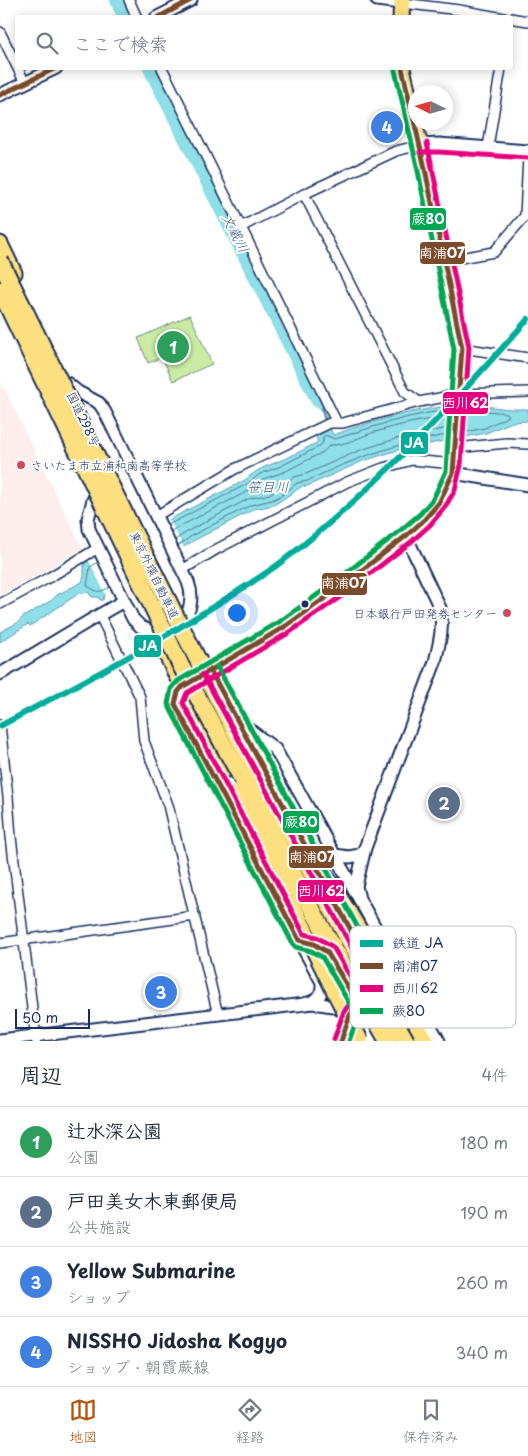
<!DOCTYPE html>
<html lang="ja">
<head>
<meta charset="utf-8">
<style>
	:root { --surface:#fff; --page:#f2f2f3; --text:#1f2937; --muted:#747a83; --line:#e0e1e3; --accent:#b45309 }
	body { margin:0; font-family:"Playpen Sans","Klee One",sans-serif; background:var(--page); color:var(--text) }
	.compass { position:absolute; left:408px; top:85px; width:45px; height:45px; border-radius:50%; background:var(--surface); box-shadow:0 2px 12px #0003; rotate:275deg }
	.scale { position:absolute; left:15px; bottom:12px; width:75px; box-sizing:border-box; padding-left:5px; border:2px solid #1b2f5e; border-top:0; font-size:14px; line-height:18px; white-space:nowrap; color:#1b2f5e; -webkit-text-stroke:4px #fff; paint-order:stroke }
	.you { position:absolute; left:236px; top:612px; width:18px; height:18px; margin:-12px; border:4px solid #fff; border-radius:50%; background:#1a73e8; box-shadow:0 0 0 8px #1a73e833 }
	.badge { display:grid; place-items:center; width:32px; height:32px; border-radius:50%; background:var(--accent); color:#fff; font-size:16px; font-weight:700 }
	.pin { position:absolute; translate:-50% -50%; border:2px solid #fff; box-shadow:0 1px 5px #0006 }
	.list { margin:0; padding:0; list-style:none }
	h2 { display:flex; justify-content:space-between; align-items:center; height:65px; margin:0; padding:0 20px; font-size:21px }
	h2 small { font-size:16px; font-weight:400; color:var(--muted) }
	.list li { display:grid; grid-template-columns:32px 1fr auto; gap:15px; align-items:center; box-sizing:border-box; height:70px; padding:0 20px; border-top:1px solid var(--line) }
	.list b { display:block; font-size:19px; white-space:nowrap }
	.list p { margin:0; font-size:16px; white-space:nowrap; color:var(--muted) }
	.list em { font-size:16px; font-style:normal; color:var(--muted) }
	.icon { flex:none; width:28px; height:28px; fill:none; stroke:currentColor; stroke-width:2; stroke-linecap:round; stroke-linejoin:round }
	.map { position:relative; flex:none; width:528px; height:1041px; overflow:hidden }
	.search { position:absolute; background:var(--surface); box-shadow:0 2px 12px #0003; left:15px; right:15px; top:15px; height:55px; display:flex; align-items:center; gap:12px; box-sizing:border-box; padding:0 18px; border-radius:5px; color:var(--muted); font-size:19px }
	.sheet { height:345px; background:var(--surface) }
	nav { display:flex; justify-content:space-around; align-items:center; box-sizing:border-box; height:70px; border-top:1px solid var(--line); background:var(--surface); font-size:14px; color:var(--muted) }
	nav a { display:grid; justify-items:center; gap:2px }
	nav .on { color:var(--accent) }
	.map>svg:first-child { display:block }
	.built { fill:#fdeeee }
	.green { fill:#caeba4; stroke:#728d81 }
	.water { fill:#8edfe8; stroke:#6099b1 }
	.pier { fill:#fff }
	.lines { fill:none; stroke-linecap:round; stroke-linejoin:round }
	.shore { stroke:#497595; stroke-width:1 }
	.stream { stroke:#6099b1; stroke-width:3 }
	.river { stroke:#8edfe8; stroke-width:18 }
	.minor-casing { stroke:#1b2f5e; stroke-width:12 }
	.tertiary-casing { stroke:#1b2f5e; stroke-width:15 }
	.primary-casing { stroke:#1b2f5e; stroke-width:19 }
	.trunk-casing { stroke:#1b2f5e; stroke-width:19 }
	.motorway-casing { stroke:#1b2f5e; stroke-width:20 }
	.minor { stroke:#fff; stroke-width:9 }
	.tertiary { stroke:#fff; stroke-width:11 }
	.primary { stroke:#fce080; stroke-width:15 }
	.trunk { stroke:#fce080; stroke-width:15 }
	.motorway { stroke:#fce080; stroke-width:16 }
	.motorway-bridge-casing { stroke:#1b2f5e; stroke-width:20; stroke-linecap:butt }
	.motorway-bridge { stroke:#fce080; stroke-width:16 }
	.bus-1-casing { stroke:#fff; stroke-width:9 }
	.bus-2-casing { stroke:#fff; stroke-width:9 }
	.bus-3-casing { stroke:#fff; stroke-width:9 }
	.bus-1 { stroke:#7a4b2a; stroke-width:5 }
	.bus-2 { stroke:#e5007d; stroke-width:5 }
	.bus-3 { stroke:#00a651; stroke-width:5 }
	.rail-1-casing { stroke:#fff; stroke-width:10 }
	.rail-1 { stroke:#00ac9a; stroke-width:6 }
	.poi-dot { fill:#d1495b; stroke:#fff; stroke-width:2 }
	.bus-dot { fill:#1b2f5e; stroke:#fff; stroke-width:2 }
	.labels { text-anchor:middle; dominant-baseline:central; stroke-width:4; stroke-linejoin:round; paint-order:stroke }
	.street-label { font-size:12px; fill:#1b2f5e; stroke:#fff }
	.poi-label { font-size:12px; fill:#1b2f5e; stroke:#fff; text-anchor:start }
	.water-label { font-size:14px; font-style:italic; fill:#385b80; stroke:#fff }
	.key { fill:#fff; stroke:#bbc1cf; stroke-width:1 }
	.key-label { font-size:14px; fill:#1b2f5e }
	.line-badge { stroke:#fff; stroke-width:2 }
	.badge-label { font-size:14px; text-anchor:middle; font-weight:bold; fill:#fff }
</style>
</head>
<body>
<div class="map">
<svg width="528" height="1041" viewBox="0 0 528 1041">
	<rect width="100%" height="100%" fill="#fff"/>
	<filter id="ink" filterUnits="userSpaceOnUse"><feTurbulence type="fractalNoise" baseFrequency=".02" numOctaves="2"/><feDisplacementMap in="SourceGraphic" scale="10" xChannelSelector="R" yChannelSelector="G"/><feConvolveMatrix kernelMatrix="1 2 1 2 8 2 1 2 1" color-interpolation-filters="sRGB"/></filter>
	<g filter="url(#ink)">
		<!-- built -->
		<path class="built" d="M0,380L83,549L65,558L52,568L0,595Z"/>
		<!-- green -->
		<path class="green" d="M190,315L212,364L173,381L162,357L148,363L138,338Z"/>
		<!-- water -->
		<path class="water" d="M466,404L510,409H528V421L512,422L486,433L398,450L363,461L305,487L304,485L274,505L254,509L195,540L104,596L103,600H100L98,597H92L88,592L78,594L30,626L28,624L0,642V632L17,623L23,617L52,600L57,595L82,582L84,576V564L245,480C259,468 263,468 279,461C293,456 306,448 318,442L315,434L330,428L333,435C378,419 419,408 466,404Z"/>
		<!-- pier -->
		<path class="pier" d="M168,517L185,550L107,597L88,559Z"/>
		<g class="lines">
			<!-- shore -->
			<path class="shore" d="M465,432L485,428L509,416L507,413L467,409
				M168,525L247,484L260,474L281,466L320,446L323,442V437L325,435L335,439C373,427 410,414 449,410
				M171,531L250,490L263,479L284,472L323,452L330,445C345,446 361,436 375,432C399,425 424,419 449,417
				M175,540L190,530L248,499L270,494L294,477L306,474L358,451L395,439L448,428
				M178,546L193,535L251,505L272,500L282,495L297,483L307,481C352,459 397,443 447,435
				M98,562L90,567L87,586C99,592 97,594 110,587"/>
			<!-- stream -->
			<path class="stream" d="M319,399L326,423"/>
			<!-- river -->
			<path class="river" d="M119,0L127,18
				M152,68L319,399"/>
			<defs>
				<path id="minor" d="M129,0L137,18
					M402,3L459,10L504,18
					M510,18L528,21
					M0,32L25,83
					M162,68L241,227
					M488,147L501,68
					M304,194L405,392L419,402
					M443,261L494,252L525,216L528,156
					M462,348L528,358
					M337,423L241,227L304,194L396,151L420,145
					M455,448L507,443L528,444
					M156,516L235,469L330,423H343L419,402L460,394L528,392
					M182,570L217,549L347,482L383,468L412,460L454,464
					M0,604L50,577L98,548
					M99,614L140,697L144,741L168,805L218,1015
					M0,725L8,797L11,837L36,1040
					M0,943L195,916"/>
				<path id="tertiary" d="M377,0L402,3
					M156,18L191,0
					M0,95L56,68
					M420,145L439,144L528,151
					M67,383L78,392L99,403L105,412L188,582C193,595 192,607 184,620
					M453,473L528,485
					M93,500L88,519L89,529L133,619L141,627L156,633
					M0,674C42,650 82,624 124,601
					M182,687C176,694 174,700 177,709L293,930L322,982C323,1000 314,1002 299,1005
					M238,721L275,749L439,1041
					M335,855L349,857L360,855L365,848
					M359,899L356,886L365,848L435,662C439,644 444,627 440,608L406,536
					M0,1040L313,1003L333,1006L346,1013"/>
				<path id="primary" d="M401,18L402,0
					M182,687L286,626L335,591L406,536L425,519L439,503L453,473L459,400L462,348L424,164L402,68
					M341,1041L350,1015L372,990"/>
				<path id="trunk" d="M0,244L14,273
					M167,655L182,687L228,769"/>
				<path id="motorway" d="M348,912L425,1041"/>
			</defs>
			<!-- minor casing -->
			<use href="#minor" class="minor-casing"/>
			<!-- tertiary casing -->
			<use href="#tertiary" class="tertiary-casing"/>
			<!-- primary casing -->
			<use href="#primary" class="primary-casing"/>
			<!-- trunk casing -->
			<use href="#trunk" class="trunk-casing"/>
			<!-- motorway casing -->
			<use href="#motorway" class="motorway-casing"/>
			<!-- minor -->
			<use href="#minor" class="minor"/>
			<!-- tertiary -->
			<use href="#tertiary" class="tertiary"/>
			<!-- primary -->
			<use href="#primary" class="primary"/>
			<!-- trunk -->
			<use href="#trunk" class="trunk"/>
			<!-- motorway -->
			<use href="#motorway" class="motorway"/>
			<defs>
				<path id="motorway-bridge" d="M0,261C81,423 158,587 243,747C295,846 351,944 406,1041
					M0,290L181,666L323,929L388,1041
					M237,792L256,833L360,1041
					M317,863L348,912"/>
			</defs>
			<!-- motorway-bridge casing -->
			<use href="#motorway-bridge" class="motorway-bridge-casing"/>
			<!-- motorway-bridge -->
			<use href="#motorway-bridge" class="motorway-bridge"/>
			<defs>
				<path id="bus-1" d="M157,18L191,0
					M0,95L56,68
					M210,670L379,982L350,1015L341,1041
					M358,1004L327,952L314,944L299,940L175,704L178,692L182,687L286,626L335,591L406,536L425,519L439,503L453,473L462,348L424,164L402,68"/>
				<path id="bus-2" d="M420,152H439L527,158
					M203,674L370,981L344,1011L334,1039
					M364,1000L333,947L317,937L304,934L183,703L187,693L290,632L340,597L411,542L430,525L445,507L455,490L461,465L469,347L427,143"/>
				<path id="bus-3" d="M217,666L386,980L385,986L357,1019L349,1041
					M352,1008L322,957L311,951L296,947L293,944L168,704L171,689L178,681L282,620L331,585L401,530L420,514L433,499L446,471L454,349L417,166L395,70"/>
			</defs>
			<!-- bus-1 casing -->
			<use href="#bus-1" class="bus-1-casing"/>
			<!-- bus-2 casing -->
			<use href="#bus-2" class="bus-2-casing"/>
			<!-- bus-3 casing -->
			<use href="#bus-3" class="bus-3-casing"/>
			<!-- bus-1 -->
			<use href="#bus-1" class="bus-1"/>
			<!-- bus-2 -->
			<use href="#bus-2" class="bus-2"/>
			<!-- bus-3 -->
			<use href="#bus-3" class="bus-3"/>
			<defs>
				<path id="rail-1" d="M0,726C77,685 154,645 227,598C246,586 266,574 284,560C375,490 452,405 528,319"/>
			</defs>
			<!-- rail-1 casing -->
			<use href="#rail-1" class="rail-1-casing"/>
			<!-- rail-1 -->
			<use href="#rail-1" class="rail-1"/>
		</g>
	</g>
	<!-- markers -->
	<g class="poi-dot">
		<circle cx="21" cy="465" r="5"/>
		<circle cx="507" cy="613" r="5"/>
	</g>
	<circle class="bus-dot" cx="305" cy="604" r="4.5"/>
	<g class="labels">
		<!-- street labels -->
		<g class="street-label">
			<text transform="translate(84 419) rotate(64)">国道298号</text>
			<text transform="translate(155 575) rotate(64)">東京外環自動車道</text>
		</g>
		<!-- poi labels -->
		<g class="poi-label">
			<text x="31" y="465">さいたま市立浦和南高等学校</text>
			<text x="497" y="613" text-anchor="end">日本銀行戸田発券センター</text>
		</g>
		<!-- water labels -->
		<g class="water-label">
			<text transform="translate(236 233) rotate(63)">文蔵川</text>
			<text x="268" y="486">笹目川</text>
		</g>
	</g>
	<!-- legend -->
	<rect x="350" y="926" width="166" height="102" rx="8" class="key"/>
	<rect x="360" y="940" width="23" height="7" fill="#00ac9a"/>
	<rect x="360" y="963" width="23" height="6" fill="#7a4b2a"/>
	<rect x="360" y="985" width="23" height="7" fill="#e5007d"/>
	<rect x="360" y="1008" width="23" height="6" fill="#00a651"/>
	<g class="key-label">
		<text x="392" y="948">鉄道 JA</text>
		<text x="392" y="971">南浦07</text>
		<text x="392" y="993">西川62</text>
		<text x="392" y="1016">蕨80</text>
	</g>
	<g class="line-badge">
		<rect x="409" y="207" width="38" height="24" rx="5" fill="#00a651"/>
		<rect x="419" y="241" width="47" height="24" rx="5" fill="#7a4b2a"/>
		<rect x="442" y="391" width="47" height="24" rx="5" fill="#e5007d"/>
		<rect x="400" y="431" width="29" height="24" rx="5" fill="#00ac9a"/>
		<rect x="321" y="572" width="47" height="24" rx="5" fill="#7a4b2a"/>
		<rect x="133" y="634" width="29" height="24" rx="5" fill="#00ac9a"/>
		<rect x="282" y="810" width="38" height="24" rx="5" fill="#00a651"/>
		<rect x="288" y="845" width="47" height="24" rx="5" fill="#7a4b2a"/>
		<rect x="297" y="879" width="48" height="24" rx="5" fill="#e5007d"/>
	</g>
	<g class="badge-label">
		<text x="428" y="224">蕨80</text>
		<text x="442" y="258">南浦07</text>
		<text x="465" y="408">西川62</text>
		<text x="414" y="448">JA</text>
		<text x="344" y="588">南浦07</text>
		<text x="148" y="651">JA</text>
		<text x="301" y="827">蕨80</text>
		<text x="312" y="862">南浦07</text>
		<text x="321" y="896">西川62</text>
	</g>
</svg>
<svg class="compass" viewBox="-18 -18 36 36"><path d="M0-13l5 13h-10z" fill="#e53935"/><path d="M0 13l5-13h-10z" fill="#747a83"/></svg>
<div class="scale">50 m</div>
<div class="you"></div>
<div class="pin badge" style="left:173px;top:347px;background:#2e9e5b">1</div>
<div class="pin badge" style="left:444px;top:803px;background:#5c6f8a">2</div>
<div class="pin badge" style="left:161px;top:992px;background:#3f7fe0">3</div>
<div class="pin badge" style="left:387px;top:127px;background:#3f7fe0">4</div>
<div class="search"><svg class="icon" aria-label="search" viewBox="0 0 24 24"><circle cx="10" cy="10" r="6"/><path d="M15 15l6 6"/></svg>ここで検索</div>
</div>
<section class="sheet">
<h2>周辺<small>4件</small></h2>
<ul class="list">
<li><span class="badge" style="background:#2e9e5b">1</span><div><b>辻水深公園</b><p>公園</p></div><em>180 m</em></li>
<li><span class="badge" style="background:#5c6f8a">2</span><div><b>戸田美女木東郵便局</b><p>公共施設</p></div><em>190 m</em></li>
<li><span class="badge" style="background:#3f7fe0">3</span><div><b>Yellow Submarine</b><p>ショップ</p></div><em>260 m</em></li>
<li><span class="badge" style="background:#3f7fe0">4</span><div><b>NISSHO Jidosha Kogyo</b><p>ショップ · 朝霞蕨線</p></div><em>340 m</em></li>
</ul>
</section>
<nav>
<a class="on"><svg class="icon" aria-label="map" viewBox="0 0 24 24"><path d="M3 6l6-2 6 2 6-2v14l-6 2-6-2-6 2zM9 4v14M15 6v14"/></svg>地図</a>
<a><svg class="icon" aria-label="directions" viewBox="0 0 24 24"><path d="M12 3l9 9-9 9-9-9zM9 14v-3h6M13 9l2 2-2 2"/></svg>経路</a>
<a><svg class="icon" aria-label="saved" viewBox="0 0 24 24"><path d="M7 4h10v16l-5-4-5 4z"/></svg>保存済み</a>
</nav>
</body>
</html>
